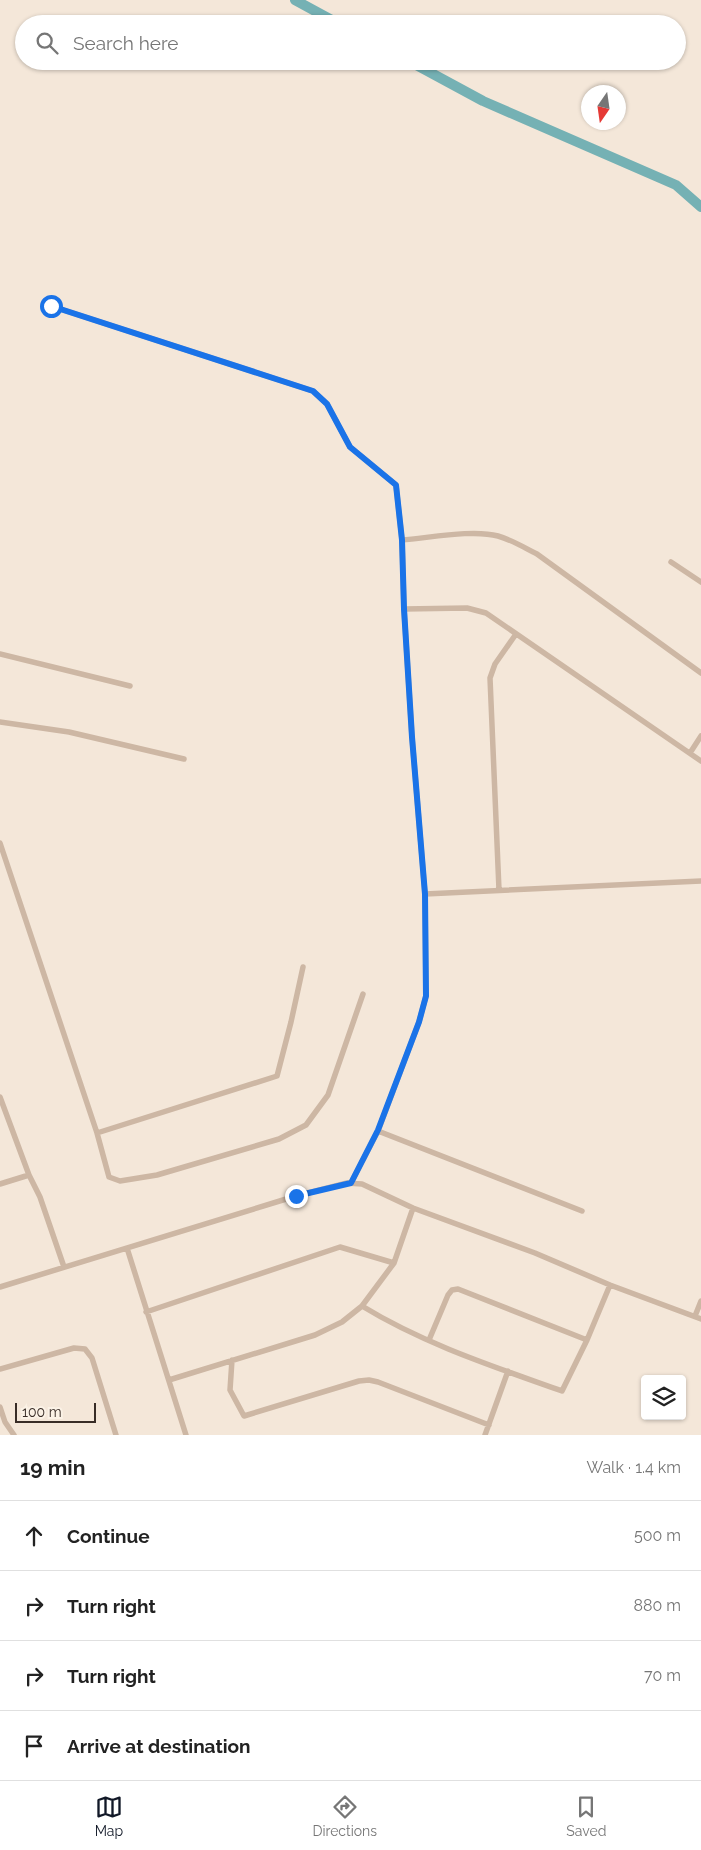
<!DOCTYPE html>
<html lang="en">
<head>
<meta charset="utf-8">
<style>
	:root { --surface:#fff; --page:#f2f2f2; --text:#222; --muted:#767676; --line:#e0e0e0; --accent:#111827 }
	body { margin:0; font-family:Raleway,sans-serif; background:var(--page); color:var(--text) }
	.controls { position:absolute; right:15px; bottom:15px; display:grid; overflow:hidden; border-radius:5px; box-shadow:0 1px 4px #0004 }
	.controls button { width:45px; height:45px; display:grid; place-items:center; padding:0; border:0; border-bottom:1px solid var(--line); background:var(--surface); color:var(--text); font:25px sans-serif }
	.compass { position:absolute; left:581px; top:85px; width:45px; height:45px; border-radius:50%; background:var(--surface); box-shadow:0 1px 4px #0004; rotate:193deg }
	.scale { position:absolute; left:15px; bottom:12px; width:81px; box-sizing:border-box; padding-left:5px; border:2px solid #382c26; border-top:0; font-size:14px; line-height:18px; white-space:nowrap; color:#382c26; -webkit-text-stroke:4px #fbf2e6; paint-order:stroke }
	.stop { position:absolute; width:15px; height:15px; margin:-11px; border:4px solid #1a73e8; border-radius:50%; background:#fff }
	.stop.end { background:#1a73e8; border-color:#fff; box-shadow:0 1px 5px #0008 }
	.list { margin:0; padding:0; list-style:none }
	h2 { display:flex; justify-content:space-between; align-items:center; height:65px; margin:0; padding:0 20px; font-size:21px }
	h2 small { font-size:16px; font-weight:400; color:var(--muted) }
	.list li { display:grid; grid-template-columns:32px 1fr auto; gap:15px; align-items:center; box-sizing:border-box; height:70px; padding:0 20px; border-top:1px solid var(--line) }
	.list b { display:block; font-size:19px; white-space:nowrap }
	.list em { font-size:16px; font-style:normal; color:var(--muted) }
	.icon { flex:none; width:28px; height:28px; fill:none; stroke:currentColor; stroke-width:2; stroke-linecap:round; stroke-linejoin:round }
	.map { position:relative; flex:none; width:701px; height:1435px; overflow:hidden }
	.search { position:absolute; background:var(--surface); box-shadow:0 1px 4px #0004; left:15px; right:15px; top:15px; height:55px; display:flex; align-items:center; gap:12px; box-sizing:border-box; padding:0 18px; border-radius:28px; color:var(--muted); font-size:19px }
	.sheet { height:345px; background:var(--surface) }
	nav { display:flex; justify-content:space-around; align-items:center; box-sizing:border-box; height:70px; border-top:1px solid var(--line); background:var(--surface); font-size:14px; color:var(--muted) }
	nav a { display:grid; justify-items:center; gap:2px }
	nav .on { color:var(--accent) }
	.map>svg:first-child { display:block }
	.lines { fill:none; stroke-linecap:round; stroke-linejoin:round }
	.river { stroke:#75b1b4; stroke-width:10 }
	.minor { stroke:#cdb7a4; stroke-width:5.5 }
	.route { stroke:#1a73e8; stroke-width:6 }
</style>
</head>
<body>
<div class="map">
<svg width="701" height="1435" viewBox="0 0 701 1435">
	<rect width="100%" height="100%" fill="#f4e7d9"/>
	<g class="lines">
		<!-- river -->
		<path class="river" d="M295,0L339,24
			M409,61L483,101L676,185L701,207"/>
		<!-- minor -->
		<path class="minor" d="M51,306L313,391L327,404L350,447L396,485L402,540L404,609L412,737L425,894L426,996L419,1022L378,1131L351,1183
			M402,540C429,538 473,529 498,536C512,540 525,548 537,554L701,673
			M671,562L701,582
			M404,609L467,608L486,613L701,761
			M0,654L130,686
			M0,722L69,732L184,759
			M690,753L701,736
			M0,843L97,1133L109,1177L120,1181L157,1175L279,1139L306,1125L328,1095L363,994
			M499,890L490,678L495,664L516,634
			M425,894L701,881
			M0,1097L29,1175L0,1184
			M378,1131L582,1211
			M97,1133L277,1076L291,1022L303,967
			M29,1175L40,1197L64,1267
			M127,1248L186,1435
			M0,1287L296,1196L347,1183L362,1184L413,1208L535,1253L610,1285L701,1319
			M362,1306C424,1344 495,1367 562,1391L587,1340L610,1285
			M146,1312L340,1247L394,1263
			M695,1316L701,1301
			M429,1340L448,1295L452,1290L458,1289L587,1340
			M232,1360L230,1390L244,1416L359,1381L369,1380L378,1382L489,1425
			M0,1369L74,1348L85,1349L92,1358L116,1435
			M169,1380L315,1335L342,1322L362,1306L394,1263L413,1208
			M0,1407L5,1422L14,1435
			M485,1435L508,1371"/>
	</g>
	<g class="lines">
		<!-- route -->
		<path class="route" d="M51,306L313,391L327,404L350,447L396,485L402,540L404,609L412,737L425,894L426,996L419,1022L378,1130L351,1183L296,1196"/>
	</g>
</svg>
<div class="controls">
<button><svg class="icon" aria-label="layers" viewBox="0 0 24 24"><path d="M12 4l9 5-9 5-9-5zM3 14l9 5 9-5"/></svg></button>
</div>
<svg class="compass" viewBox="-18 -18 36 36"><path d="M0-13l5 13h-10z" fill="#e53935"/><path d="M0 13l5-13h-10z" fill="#767676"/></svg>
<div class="scale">100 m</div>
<div class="stop" style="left:51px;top:306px"></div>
<div class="stop end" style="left:296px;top:1196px"></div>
<div class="search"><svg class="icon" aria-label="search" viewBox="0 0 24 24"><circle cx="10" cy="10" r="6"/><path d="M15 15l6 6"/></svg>Search here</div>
</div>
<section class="sheet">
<h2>19 min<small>Walk · 1.4 km</small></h2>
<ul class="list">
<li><svg class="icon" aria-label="ahead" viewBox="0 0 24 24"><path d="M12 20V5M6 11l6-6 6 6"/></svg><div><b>Continue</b></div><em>500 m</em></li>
<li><svg class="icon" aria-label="right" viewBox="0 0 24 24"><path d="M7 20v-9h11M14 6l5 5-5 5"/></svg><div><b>Turn right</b></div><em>880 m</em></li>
<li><svg class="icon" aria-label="right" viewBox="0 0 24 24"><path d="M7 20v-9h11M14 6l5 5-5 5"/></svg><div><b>Turn right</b></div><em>70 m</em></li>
<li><svg class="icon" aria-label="arrive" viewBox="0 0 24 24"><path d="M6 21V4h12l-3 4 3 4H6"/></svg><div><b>Arrive at destination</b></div></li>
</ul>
</section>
<nav>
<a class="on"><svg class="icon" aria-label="map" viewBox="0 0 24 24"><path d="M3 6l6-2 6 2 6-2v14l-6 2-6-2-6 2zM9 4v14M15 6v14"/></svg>Map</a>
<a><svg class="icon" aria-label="directions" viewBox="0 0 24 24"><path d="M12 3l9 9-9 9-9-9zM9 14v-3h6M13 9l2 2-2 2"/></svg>Directions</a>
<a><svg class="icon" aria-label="saved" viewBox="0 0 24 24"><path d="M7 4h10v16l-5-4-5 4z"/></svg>Saved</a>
</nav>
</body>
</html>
